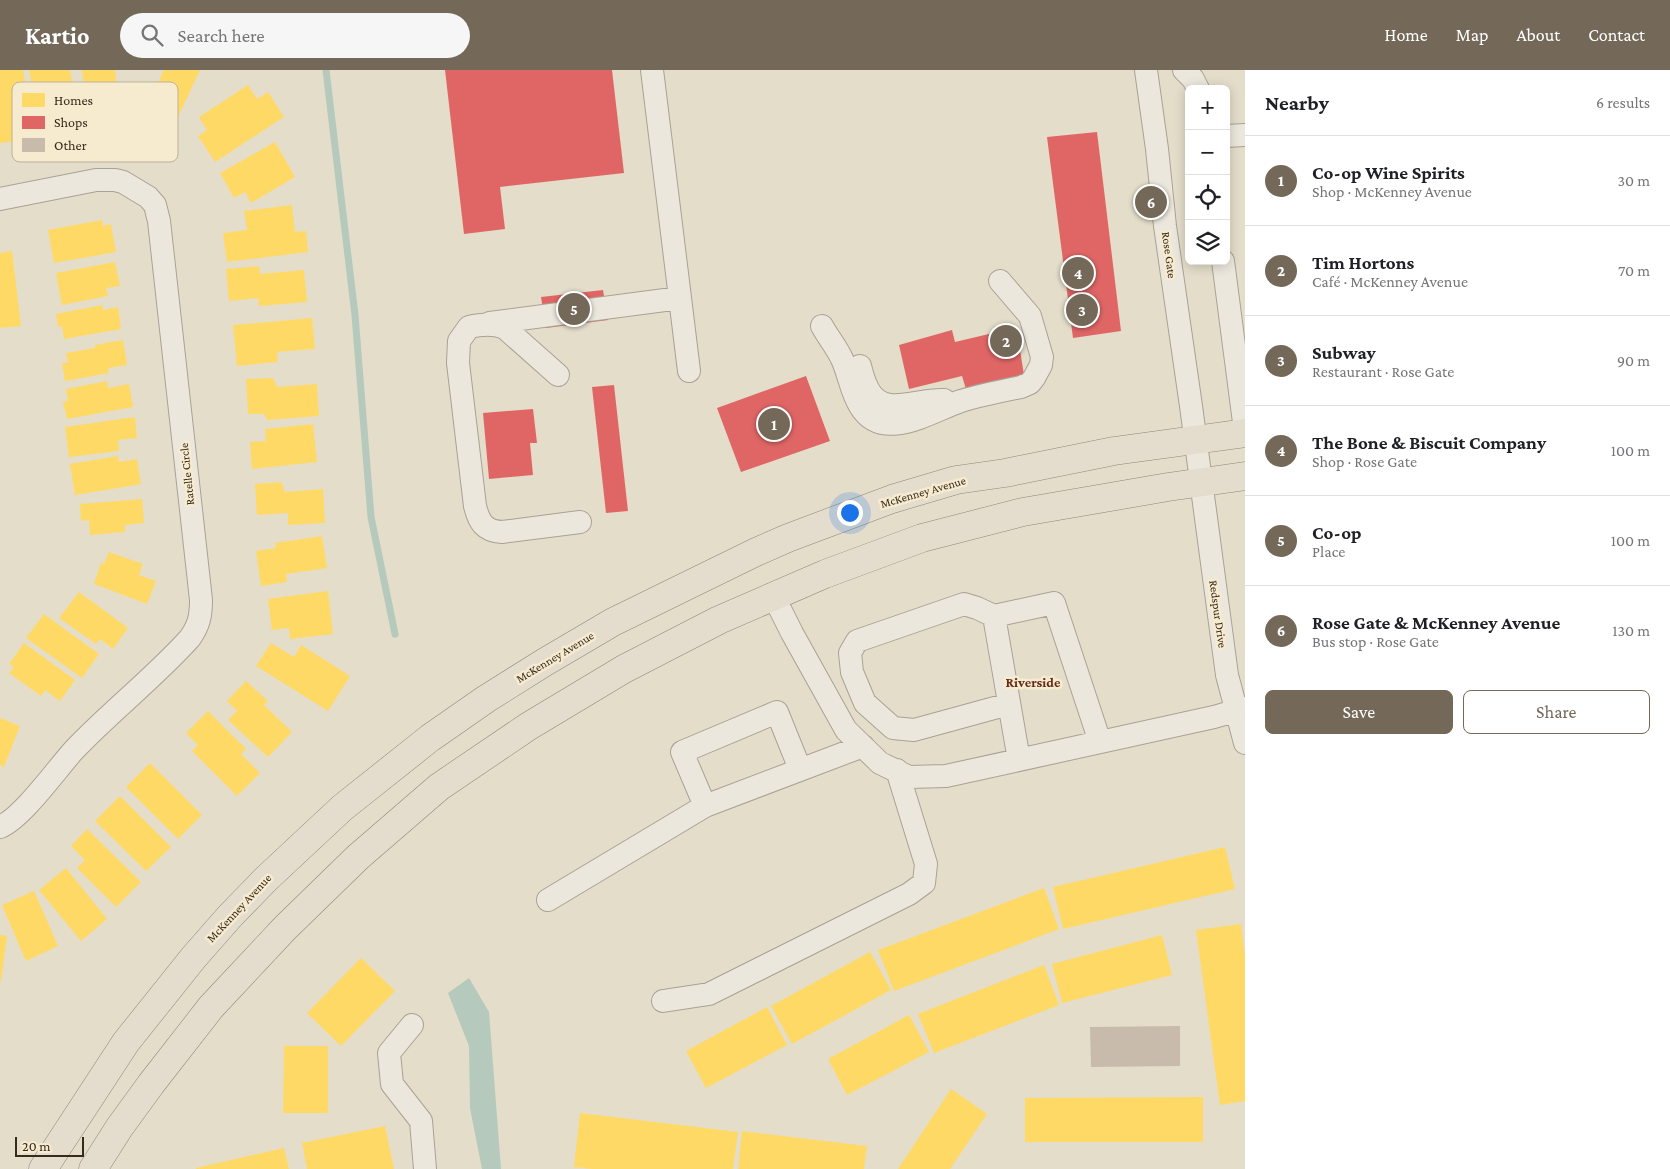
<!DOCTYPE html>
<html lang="en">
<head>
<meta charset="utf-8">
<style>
	:root { --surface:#fff; --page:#f6f6f6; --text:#202124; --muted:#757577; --line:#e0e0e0; --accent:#746859 }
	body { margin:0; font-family:"Crimson Pro",serif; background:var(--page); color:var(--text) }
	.controls { position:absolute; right:15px; top:15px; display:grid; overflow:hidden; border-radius:8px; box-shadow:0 2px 12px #0003 }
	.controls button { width:45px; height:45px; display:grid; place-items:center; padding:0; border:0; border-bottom:1px solid var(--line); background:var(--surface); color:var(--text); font:25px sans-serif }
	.scale { position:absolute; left:15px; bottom:12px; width:69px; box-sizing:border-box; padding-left:5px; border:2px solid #37291c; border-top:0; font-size:14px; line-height:18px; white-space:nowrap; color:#37291c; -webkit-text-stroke:4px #f6ebcf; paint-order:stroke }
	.you { position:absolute; left:849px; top:442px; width:18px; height:18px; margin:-12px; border:4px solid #fff; border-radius:50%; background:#1a73e8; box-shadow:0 0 0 8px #1a73e833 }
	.badge { display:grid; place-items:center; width:32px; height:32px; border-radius:50%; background:var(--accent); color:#fff; font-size:16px; font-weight:700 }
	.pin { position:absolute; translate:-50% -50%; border:2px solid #fff; box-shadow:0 1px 5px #0006 }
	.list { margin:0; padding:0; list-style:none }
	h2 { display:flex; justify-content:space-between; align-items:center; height:65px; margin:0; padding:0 20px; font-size:21px }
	h2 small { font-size:16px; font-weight:400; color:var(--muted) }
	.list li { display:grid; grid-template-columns:32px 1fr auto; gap:15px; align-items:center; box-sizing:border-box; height:90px; padding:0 20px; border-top:1px solid var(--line) }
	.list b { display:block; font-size:19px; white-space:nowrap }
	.list p { margin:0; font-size:16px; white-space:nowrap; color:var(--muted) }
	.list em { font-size:16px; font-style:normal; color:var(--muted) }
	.actions { display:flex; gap:10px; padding:15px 20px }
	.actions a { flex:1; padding:11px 0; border:1px solid var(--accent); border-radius:8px; text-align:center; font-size:18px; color:var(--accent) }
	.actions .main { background:var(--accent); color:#fff }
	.icon { flex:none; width:28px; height:28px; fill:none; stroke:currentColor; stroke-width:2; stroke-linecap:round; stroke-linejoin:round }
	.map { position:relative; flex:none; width:1245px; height:1099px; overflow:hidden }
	header { display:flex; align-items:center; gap:30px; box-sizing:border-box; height:70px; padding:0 25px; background:var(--accent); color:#fff }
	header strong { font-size:24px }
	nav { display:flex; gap:28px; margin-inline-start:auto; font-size:18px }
	.search { width:350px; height:45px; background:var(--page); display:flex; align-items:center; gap:12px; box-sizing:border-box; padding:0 18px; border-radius:28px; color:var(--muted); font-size:19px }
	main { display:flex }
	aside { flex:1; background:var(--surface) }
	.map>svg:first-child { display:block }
	.water { fill:#b6c9bd }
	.homes { fill:#ffd966 }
	.shops { fill:#e06666 }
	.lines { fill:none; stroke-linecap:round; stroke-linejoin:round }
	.stream { stroke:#b6c9bd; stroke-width:7 }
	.building { fill:#c8bbab }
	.minor-casing { stroke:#a9a194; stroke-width:24 }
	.major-casing { stroke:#8e877a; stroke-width:29 }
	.minor { stroke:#ece7dc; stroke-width:22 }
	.major { stroke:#e4ddcd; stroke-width:28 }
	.labels { text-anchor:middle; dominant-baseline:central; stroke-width:5; stroke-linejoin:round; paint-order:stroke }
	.street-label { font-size:12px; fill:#37291c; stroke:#f6ebcf }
	.neighbourhood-label { font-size:14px; font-weight:bold; fill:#652b1a; stroke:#f6ebcf }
	.key { fill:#f6ebcf; stroke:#bdb199; stroke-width:1 }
	.key-label { font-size:14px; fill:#37291c }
</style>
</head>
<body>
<header>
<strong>Kartio</strong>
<div class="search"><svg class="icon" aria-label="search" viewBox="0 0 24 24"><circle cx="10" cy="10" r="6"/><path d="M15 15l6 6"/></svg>Search here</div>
<nav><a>Home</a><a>Map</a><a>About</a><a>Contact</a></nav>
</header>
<main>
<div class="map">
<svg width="1245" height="1099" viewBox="0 0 1245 1099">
	<rect width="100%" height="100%" fill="#e4ddca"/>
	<!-- water -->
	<path class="water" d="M469,908L489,942L501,1099H482L470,1038L469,976L448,923Z"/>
	<!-- homes -->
	<path class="homes" d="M0,0H23L31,52L22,53L25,70L0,73Z
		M29,0H70L79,50L52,55L48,34L36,36Z
		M82,0H115L118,23L107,25L109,40L87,43Z
		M164,0H200L171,62L148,51L154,39L147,36Z
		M248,15L257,29L268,22L284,47L215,92L198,66L207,60L199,47Z
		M275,72L295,107L251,133L245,122L234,128L220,103Z
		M292,135L295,162L306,161L308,182L227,192L223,163L247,160L244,141Z
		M102,150L103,156L111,154L116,182L54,193L48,160Z
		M12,181L21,256L0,258V183Z
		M115,192L120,216L106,218L108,226L62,235L56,203Z
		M259,196L260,204L304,200L307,232L259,236L258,228L229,231L226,199Z
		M102,235L103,240L118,237L121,259L64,269L62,256L58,257L56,244Z
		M312,248L315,279L277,282L278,292L237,296L233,255Z
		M123,270L127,295L108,298L109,303L65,311L62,293H68L66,283L95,278V275Z
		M273,308L277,317L317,314L319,346L267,350L264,344H248L246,309Z
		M107,311L108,318L129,314L133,337L67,349L63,332L68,331L66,319Z
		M135,347L137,368L118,370L119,381L69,387L65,357Z
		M313,354L317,392L252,399L250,372L266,371L265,359Z
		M118,386L119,392L137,389L141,414L75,425L70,394Z
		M281,412L285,422L323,419L325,453L288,455V443L257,445L255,414Z
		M142,429L144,453L125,455V462L90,465L89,450L81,451L80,434Z
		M322,466L327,498L286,504L287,512L261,516L256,481L276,478L275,473Z
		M109,482L143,494L139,505L156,511L147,534L94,514L101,493L104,494Z
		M328,521L333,564L290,569L289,558L272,560L268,529Z
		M79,522L128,558L113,579L100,569L96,574L59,548Z
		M44,544L99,584L82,608L26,568Z
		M24,573L75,610L60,631L45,620L41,626L9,603L14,597L9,594Z
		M271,573L294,587L301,575L350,606L328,641L256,596Z
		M246,611L268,631L264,635L292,662L268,687L228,650L237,641L227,631Z
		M208,641L246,679L241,684L260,703L237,726L192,681L198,675L186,663Z
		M0,648L20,656L4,697L0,695Z
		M150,693L202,745L178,769L126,717Z
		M120,726L171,777L146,801L95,751Z
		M87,759L141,812L116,837L77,798L85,790L71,776Z
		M1225,777L1235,819L1063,859L1053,817Z
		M66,798L107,849L81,871L39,820Z
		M1044,818L1059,859L894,921L878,880Z
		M34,821L58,876L26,891L2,835Z
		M1241,854L1245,886V1031L1220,1035L1196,860Z
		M0,865L7,866L1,911H0Z
		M1162,865L1172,905L1062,933L1052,894Z
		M870,882L891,920L792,974L771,936Z
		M361,888L395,921L341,976L307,943Z
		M1044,895L1059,935L934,983L918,944Z
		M767,937L787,975L706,1018L686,981Z
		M909,945L929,982L847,1025L828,989Z
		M284,976H328V1043H283Z
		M951,1019L987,1044L950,1099H898Z
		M1203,1027V1072H1025V1028Z
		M580,1043L738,1062L733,1099H592L574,1097Z
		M385,1056L394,1099H307L302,1073Z
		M742,1061L867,1076L864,1099H738Z
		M284,1078L289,1099H196V1098Z"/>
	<!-- shops -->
	<path class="shops" d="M445,0H612L624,103L500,117L505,159L464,164Z
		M1097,62L1121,261L1073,268L1047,67Z
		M603,220L608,250L546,258L541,227Z
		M1010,259L1015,280H1020L1024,305L966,319L962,306L909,319L899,275L952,260L955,272Z
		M806,306L830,371L741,402L717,338Z
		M614,315L628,441L606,443L592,317Z
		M533,339L537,373H530L533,405L489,409L483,343Z"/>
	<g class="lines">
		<!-- stream -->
		<path class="stream" d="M326,0L355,245L371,447L395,564"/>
	</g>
	<!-- building -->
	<path class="building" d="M1180,956V996L1091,997L1090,957Z"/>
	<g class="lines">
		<defs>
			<path id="minor" d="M652,0L689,301
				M1146,0L1157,79L1165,156L1191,336L1227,605L1245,673
				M1184,0L1193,9L1198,19
				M1226,66L1245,65
				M0,129L96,110H115L123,112L148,127L155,135L159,151L201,530C201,546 199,555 190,568C154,608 111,641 74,680C56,700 22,748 0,757
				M1223,191L1245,360
				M490,253L680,228
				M822,256C828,267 837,278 842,289C849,304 851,322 860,336C883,374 931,341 961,331C981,325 1001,321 1021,317L1030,313L1034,308L1041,295L1042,287L1030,246L1000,211
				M860,296C862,304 864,312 868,319C883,349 918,328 944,330
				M558,305L505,258C493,253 482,254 469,257L459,271L458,293L475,436C479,452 484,461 502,462L580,452
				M774,527L792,563L846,660L880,693L909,707L946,706L1214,647L1245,638
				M994,546L977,538L964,534L857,571L850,583L852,602L865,633L893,658L914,660L1009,634
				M1019,690L994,546L1054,533L1100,672
				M705,736L682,682L777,642L800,699
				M548,830L705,736L863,676
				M663,931L709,924L909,824L924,813L926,794L897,700
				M412,955L389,983L392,1014L421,1051L425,1099"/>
			<path id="major" d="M43,1099L126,972L194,887L230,846L266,809L342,738L430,668L486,629L545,592L613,552L756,482L788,468L892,429L956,410L1005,403L1114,381L1245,363
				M93,1099L119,1058L151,1014L211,937L285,858L358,787L439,717L529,656L624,599L719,550L825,504L922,468L1023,442L1168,417L1245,406"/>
		</defs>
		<!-- minor casing -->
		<use href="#minor" class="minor-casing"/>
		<!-- major casing -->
		<use href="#major" class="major-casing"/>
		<!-- minor -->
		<use href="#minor" class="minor"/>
		<!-- major -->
		<use href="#major" class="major"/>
	</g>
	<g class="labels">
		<!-- street labels -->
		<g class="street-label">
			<text transform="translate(1169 185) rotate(82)">Rose Gate</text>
			<text transform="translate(187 404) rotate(-96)">Ratelle Circle</text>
			<text transform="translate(923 422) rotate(-16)">McKenney Avenue</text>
			<text transform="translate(1218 544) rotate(82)">Redspur Drive</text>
			<text transform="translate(555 587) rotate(-31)">McKenney Avenue</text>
			<text transform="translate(239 838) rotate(-47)">McKenney Avenue</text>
		</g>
		<!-- neighbourhood labels -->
		<g class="neighbourhood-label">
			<text x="1033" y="612">Riverside</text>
		</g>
	</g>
	<!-- legend -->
	<rect x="12" y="12" width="166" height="80" rx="8" class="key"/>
	<rect x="22" y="23" width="23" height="14" fill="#ffd966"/>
	<rect x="22" y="46" width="23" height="13" fill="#e06666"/>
	<rect x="22" y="68" width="23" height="14" fill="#c8bbab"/>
	<g class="key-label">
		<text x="54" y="35">Homes</text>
		<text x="54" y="57">Shops</text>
		<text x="54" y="80">Other</text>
	</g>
</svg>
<div class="controls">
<button>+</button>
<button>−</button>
<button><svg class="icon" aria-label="locate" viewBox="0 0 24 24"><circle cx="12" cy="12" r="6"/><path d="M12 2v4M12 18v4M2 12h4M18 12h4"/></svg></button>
<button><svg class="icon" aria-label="layers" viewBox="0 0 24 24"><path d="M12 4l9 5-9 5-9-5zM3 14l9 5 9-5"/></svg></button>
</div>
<div class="scale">20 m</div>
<div class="you"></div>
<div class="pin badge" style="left:774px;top:354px">1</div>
<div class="pin badge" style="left:1006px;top:271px">2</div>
<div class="pin badge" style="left:1082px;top:240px">3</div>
<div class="pin badge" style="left:1078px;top:203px">4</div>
<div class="pin badge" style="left:574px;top:239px">5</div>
<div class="pin badge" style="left:1151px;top:132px">6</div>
</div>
<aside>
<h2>Nearby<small>6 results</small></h2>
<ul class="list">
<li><span class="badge">1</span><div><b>Co-op Wine Spirits</b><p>Shop · McKenney Avenue</p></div><em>30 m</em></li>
<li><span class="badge">2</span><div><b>Tim Hortons</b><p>Café · McKenney Avenue</p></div><em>70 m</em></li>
<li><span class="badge">3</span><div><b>Subway</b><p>Restaurant · Rose Gate</p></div><em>90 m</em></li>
<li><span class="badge">4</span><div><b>The Bone &amp; Biscuit Company</b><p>Shop · Rose Gate</p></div><em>100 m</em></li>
<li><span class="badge">5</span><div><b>Co-op</b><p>Place</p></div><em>100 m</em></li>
<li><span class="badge">6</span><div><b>Rose Gate &amp; McKenney Avenue</b><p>Bus stop · Rose Gate</p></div><em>130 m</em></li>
</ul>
<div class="actions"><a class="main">Save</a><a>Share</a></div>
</aside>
</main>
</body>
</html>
